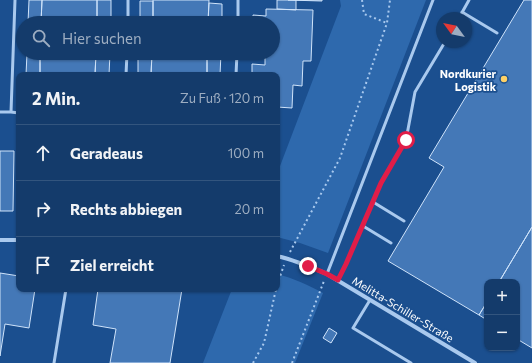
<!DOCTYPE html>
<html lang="de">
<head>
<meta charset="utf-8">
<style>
	:root { --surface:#143b6b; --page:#1d4271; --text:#f1f3f6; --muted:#9dadc1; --line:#33557e }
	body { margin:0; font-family:Commissioner,sans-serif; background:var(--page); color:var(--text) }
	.controls { position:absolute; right:12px; bottom:12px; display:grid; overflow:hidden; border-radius:8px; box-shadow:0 1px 3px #0004 }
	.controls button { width:36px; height:36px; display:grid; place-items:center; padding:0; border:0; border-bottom:1px solid var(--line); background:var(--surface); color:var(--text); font:20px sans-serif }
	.compass { position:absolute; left:436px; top:12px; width:36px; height:36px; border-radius:50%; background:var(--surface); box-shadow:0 1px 3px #0004; rotate:303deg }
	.stop { position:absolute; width:12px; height:12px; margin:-9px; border:3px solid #e11d48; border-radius:50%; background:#fff }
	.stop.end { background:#e11d48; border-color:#fff; box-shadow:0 1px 4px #0008 }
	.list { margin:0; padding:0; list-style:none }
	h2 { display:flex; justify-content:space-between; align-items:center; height:52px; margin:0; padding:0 16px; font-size:17px }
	h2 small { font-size:13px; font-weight:400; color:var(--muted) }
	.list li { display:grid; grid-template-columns:26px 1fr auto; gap:12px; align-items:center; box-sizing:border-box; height:56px; padding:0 16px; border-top:1px solid var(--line) }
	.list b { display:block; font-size:15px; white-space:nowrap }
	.list em { font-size:13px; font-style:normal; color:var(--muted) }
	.icon { flex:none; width:22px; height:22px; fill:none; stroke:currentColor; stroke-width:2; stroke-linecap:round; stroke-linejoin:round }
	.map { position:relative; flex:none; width:532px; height:363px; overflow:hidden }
	.search { position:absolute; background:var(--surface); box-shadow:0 1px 3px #0004; left:16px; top:16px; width:264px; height:44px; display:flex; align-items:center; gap:10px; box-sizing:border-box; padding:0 14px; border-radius:22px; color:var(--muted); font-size:15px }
	.panel { position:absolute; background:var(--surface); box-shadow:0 1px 3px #0004; left:16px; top:72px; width:264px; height:220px; border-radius:8px }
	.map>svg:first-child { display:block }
	.green { fill:#2e69ad }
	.building { fill:#4478b7; stroke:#cfe3fa }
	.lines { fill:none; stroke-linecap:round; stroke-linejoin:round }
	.path { stroke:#a9c9ee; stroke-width:2; stroke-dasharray:2 3; stroke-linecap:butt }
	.lane { stroke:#a9c9ee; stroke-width:3 }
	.street { stroke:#a9c9ee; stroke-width:4 }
	.route { stroke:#e11d48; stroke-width:5 }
	.poi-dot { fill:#ffd166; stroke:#1b4f8f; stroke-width:1.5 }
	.labels { text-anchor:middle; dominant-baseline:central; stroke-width:3.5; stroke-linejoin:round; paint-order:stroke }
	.poi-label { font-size:11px; font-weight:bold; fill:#fff; stroke:#1b4f8f; text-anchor:end }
	.street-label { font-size:11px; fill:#fff; stroke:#1b4f8f }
</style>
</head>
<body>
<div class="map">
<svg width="532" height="363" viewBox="0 0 532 363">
	<rect width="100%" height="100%" fill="#1b4f8f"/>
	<!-- green -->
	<path class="green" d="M340,0H426L328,253L300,243L277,237V174L341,6Z
		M277,274C293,278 308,285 323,293L295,363H203L232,289H277Z"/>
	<!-- building -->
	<path class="building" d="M29,0H42L41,23H28Z
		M42,0H97V23H41Z
		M97,0H111V23H97Z
		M153,0H209L208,23H153Z
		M277,0H296V10L277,9Z
		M288,0H322V1Z
		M524,0H532V227L499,282H487V302L479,315L388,261L444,167L429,158Z
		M140,1H153V23H140Z
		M209,3L222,4V23H208Z
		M266,9L313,10L311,61H303L302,86L293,85L292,108L277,107V75H252V64L265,65V53H273V23H253V15L266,16Z
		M27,53H40V75H26Z
		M40,53H96L95,75H40Z
		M96,53H110L109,75H95Z
		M138,53H152L151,75H138Z
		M152,53H207V75H151Z
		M207,53H221L220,75H207Z
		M0,151H14L13,211H0Z
		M532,227V348L517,339V282H499Z
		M0,273L19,276V289H35L29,328L5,324L0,356Z
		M98,289H182L170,363H110L116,329L93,325Z
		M487,302V320L479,315Z
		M329,328L337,333L331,343L323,338Z"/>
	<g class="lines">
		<!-- path -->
		<path class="path" d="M362,0L364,14L387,23
			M290,252L340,158L387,23L390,0
			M277,285L284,265
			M253,363L264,343L276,289
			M292,363L324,281"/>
		<!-- lane -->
		<path class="lane" d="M462,12L497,33
			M459,18L469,0
			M128,23V0
			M238,23V0
			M126,75L127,53
			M236,75L237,53
			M0,112H11L15,0
			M11,112L19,113
			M373,202L404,221
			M363,226L391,243
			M327,274L433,0
			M338,280L346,264L381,183L406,140L415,92L445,42
			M370,300L353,328L411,363
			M54,363L66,289"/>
		<!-- street -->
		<path class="street" d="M0,240H19
			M277,256C294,260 311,267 327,274L475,363"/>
	</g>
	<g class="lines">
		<!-- route -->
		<path class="route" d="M308,266L327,274L338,280L346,264L381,183L406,140"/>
	</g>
	<!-- markers -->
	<circle class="poi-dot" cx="504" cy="79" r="4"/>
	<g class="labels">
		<!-- poi labels -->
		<g class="poi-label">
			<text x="496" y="73">Nordkurier<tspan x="496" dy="13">Logistik</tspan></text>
		</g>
		<!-- street labels -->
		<g class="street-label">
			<text transform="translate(403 309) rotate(31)">Melitta-Schiller-Straße</text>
		</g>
	</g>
</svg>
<div class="controls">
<button>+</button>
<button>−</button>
</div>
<svg class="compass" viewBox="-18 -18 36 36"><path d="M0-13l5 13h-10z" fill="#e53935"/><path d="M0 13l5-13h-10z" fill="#9dadc1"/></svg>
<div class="stop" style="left:406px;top:140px"></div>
<div class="stop end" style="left:308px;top:266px"></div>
<div class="search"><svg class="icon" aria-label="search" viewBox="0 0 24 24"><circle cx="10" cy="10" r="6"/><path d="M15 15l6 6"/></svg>Hier suchen</div>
<section class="panel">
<h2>2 Min.<small>Zu Fuß · 120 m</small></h2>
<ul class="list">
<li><svg class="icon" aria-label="ahead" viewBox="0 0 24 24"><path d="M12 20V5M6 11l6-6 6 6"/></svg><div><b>Geradeaus</b></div><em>100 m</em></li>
<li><svg class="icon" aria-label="right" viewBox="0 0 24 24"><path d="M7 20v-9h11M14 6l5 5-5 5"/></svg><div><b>Rechts abbiegen</b></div><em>20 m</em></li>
<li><svg class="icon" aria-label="arrive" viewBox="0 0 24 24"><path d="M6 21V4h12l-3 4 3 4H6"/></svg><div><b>Ziel erreicht</b></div></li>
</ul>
</section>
</div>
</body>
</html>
